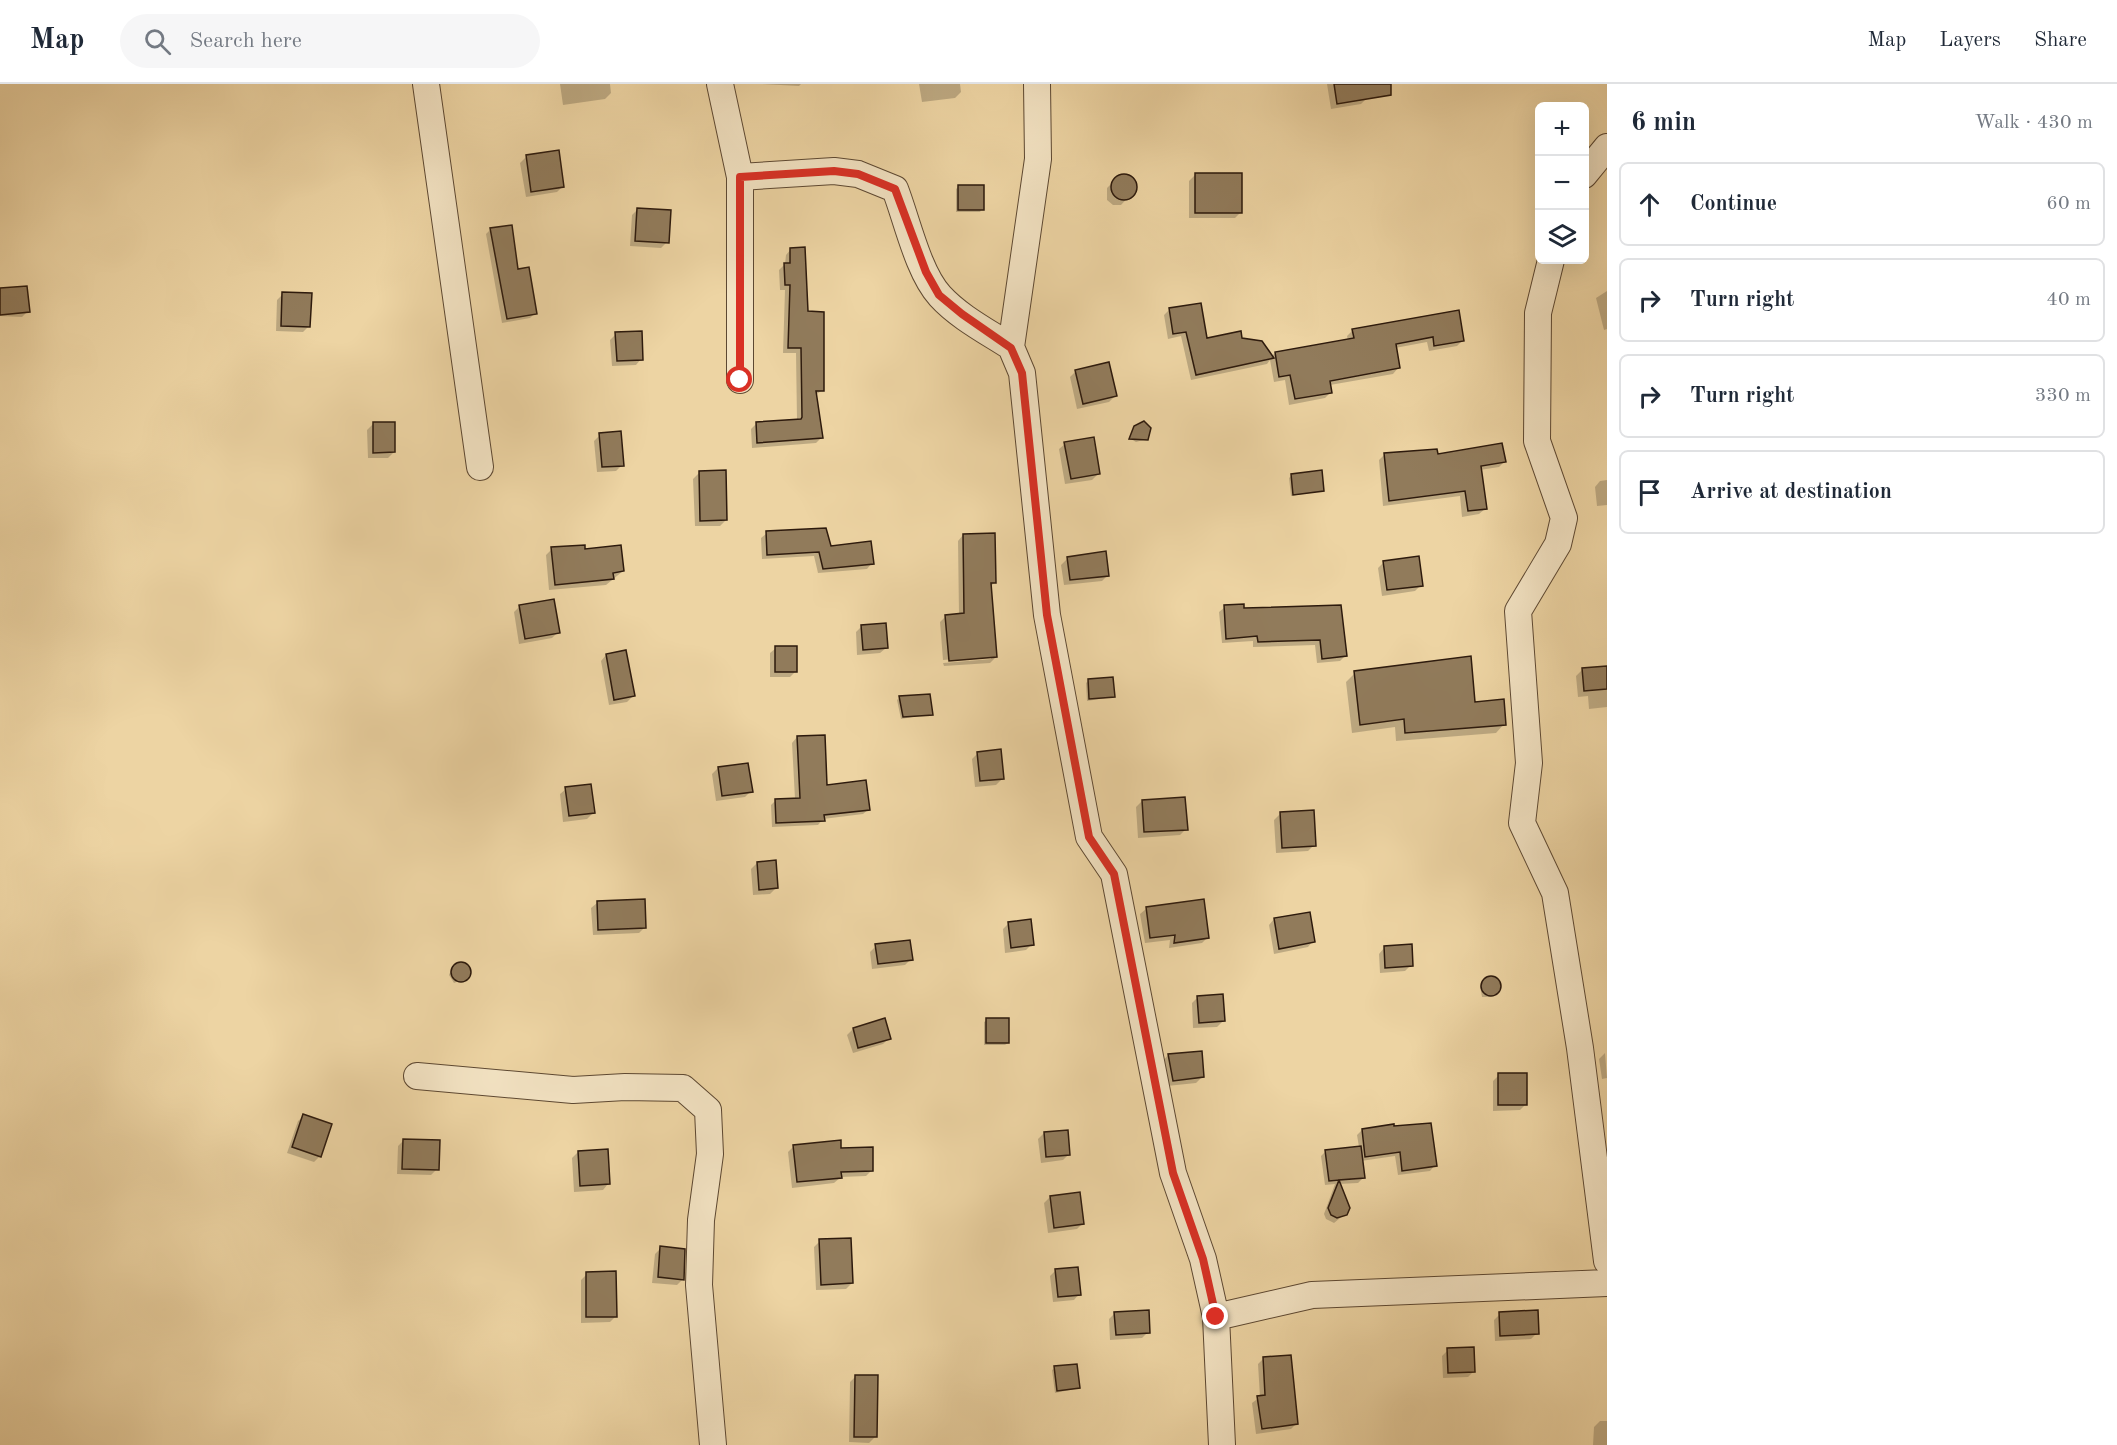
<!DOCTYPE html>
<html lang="en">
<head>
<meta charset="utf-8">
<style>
	:root { --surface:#fff; --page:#f6f6f7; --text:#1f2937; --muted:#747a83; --line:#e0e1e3 }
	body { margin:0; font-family:"Old Standard TT",serif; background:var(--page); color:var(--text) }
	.controls { position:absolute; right:18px; top:18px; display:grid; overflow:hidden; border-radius:9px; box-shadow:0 6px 24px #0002 }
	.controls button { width:54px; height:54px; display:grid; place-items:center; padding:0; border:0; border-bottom:2px solid var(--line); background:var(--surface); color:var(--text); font:30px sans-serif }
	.stop { position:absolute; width:18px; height:18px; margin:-14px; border:4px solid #d93025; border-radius:50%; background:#fff }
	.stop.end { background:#d93025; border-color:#fff; box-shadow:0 2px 6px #0008 }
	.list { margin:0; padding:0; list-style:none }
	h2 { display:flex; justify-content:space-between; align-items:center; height:78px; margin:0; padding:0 24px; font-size:26px }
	h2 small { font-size:20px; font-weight:400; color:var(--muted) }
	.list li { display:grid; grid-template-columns:39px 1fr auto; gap:18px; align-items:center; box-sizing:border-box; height:84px; margin:0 12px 12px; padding:0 12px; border:2px solid var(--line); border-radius:9px }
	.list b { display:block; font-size:22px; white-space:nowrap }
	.list em { font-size:20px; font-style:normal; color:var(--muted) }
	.icon { flex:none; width:33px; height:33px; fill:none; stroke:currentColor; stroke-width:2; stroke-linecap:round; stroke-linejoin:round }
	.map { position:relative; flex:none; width:1607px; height:1361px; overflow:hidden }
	header { display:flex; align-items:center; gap:36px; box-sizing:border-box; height:84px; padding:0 30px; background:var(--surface); border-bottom:2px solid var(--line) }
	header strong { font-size:28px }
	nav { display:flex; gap:33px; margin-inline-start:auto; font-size:21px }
	.search { width:420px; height:54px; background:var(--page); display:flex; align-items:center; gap:15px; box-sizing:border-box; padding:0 21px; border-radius:33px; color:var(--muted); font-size:22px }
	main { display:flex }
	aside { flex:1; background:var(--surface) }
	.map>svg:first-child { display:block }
	.shadow { fill:#0003 }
	.building { fill:#917b5b; stroke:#2d1a0d; stroke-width:1.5 }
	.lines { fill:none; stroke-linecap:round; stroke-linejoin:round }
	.minor-casing { stroke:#5d4832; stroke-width:28 }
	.minor { stroke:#f3e3c3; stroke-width:26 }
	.route { stroke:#d93025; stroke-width:8 }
</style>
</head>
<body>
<header>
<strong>Map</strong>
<div class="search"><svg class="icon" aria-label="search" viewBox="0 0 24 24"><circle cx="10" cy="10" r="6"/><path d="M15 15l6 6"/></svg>Search here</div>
<nav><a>Map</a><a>Layers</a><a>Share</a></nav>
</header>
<main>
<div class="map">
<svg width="1607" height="1361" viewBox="0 0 1607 1361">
	<rect width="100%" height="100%" fill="#edd4a3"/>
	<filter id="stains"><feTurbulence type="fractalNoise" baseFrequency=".00333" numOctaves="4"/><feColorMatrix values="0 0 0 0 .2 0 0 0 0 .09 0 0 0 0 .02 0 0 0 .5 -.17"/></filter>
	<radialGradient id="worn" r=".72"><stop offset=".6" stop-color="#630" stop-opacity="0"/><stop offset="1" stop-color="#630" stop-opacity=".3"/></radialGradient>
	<!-- shadow -->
	<path class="shadow" d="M560,0H610L611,9L605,15L563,21Z
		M762,0H801L799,2Z
		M919,0H960L961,8L955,14L922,18Z
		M1327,0H1364L1367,14L1361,20L1331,25Z
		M526,73L562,103L557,108L526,113L520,79Z
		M1127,91L1135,99V106L1121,121H1113L1107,116V104L1119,92Z
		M1195,91L1241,128L1235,134H1189V97Z
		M959,102L982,125L980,128H956V105Z
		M638,125L667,158L661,164L630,162L632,131Z
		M491,145L517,187L535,229L530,234L502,239L486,150Z
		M791,165L823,306L815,311L821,354L816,359L752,364L751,345L757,339L797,337L796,269H783L785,206H780L779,186L785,180L786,171Z
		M0,206L28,227L22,233L0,232Z
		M1607,207V245L1604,246L1596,214Z
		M283,210L309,242L303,248L276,247L277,216Z
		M1170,225L1206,255H1241L1271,273L1275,269L1348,257L1347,252L1353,246L1458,228L1463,256L1457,262L1429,267L1427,258L1395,264L1398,284L1393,290L1330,301L1331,308L1325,314L1289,321L1285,296L1274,298L1270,276L1267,280L1191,296L1181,252L1168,255L1164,231Z
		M616,250L641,275L636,281L612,282L610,256Z
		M1076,287L1115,312L1109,318L1077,325L1070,293Z
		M1143,339L1147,355L1136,358L1129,354L1135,343Z
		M373,340L394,368L388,374H368L367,346Z
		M600,351L622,381L616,387L597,388L594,357Z
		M1065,360L1098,390L1092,396L1065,400L1059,365Z
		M1385,370L1436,371L1505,377L1499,383L1480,386L1485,425L1479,430L1462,433L1460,412L1383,422L1379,376Z
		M699,389L726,436L720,442H695L693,395Z
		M1292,391L1323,407L1291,412L1289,394Z
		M1607,396V421L1597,422L1595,403L1600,397Z
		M767,449L872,479L867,485L818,489L814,472L762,475L761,454Z
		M963,451L994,499L990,503L996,573L990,579L944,582L943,579L991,575V572L943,576L940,538L946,532L959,531L958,457Z
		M552,465L584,467L623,487L606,501L549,506L546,471Z
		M1067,475L1108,491L1102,497L1064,501L1061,481Z
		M1384,478L1421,501L1415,507L1382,512L1378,484Z
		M520,522L558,548L552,554L519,560L514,528Z
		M1225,523L1243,526L1340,523L1345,572L1340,577L1317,579L1315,561L1253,563V557L1222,559L1219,528Z
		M862,542L886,564L880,569L857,571L856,548Z
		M776,564L796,587L790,593H770V569Z
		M606,571L633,612L627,618L609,621L601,577Z
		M1607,584V623L1589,625L1588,612L1578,613L1576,592L1583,585Z
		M1355,589L1474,619L1504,640L1496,649L1396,657L1395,643L1352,649L1346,598Z
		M1088,597L1113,613L1087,617L1086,599Z
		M900,613L931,630L901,635L897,616Z
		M797,653L826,702L869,725L863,730L823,735L818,741L772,743L771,721L776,716L795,715L792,659Z
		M978,669L1002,695L996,701L975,703L972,675Z
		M718,684L751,707L745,713L716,717L712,690Z
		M566,705L593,729L587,735L563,738L560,710Z
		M1142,717L1186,745L1180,751L1138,754L1136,723Z
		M1280,730L1314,761L1308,767L1276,769L1274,736Z
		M757,779L776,804L770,810L753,811L751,785Z
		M597,819L645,843L639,849L593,851L591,824Z
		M1146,825L1208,853L1202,859L1169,864L1170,856L1145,859L1140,830Z
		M1274,835L1313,857L1308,863L1274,870L1269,841Z
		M1009,839L1032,860L1026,866L1005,869L1003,845Z
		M876,862L911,875L905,881L872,885L870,868Z
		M1384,864L1411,881L1405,887L1380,889L1379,870Z
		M463,880L470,887L466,894L454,899L449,891L452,884Z
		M1490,893L1497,895L1498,905L1490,913H1482L1480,902Z
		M1198,913L1223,937L1217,943L1193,944L1192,919Z
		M987,936L1008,959L1005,961H984V938Z
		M853,945L889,954L883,960L853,969L847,951Z
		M1605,969L1607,994L1602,995L1599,975Z
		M1168,971L1202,993L1196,999L1167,1002L1163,977Z
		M1499,991L1526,1020L1520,1026L1493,1027V997Z
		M304,1032L320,1072L314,1078L287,1069L298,1037Z
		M1362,1046L1435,1081L1430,1087L1398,1091L1395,1072L1361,1077L1363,1094L1358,1099L1339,1100L1345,1130L1334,1139L1326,1135L1324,1130L1335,1100L1325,1101L1321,1072L1326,1067L1359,1063L1357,1051Z
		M1044,1049L1069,1070L1063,1076L1041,1079L1038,1055Z
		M404,1056L437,1085L431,1091L397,1090L398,1062Z
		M794,1062L840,1066L872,1086L866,1092L841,1093L834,1099L792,1104L788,1068Z
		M578,1068L608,1100L603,1106L574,1108L572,1074Z
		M1050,1113L1083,1139L1077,1145L1048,1149L1044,1119Z
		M820,1157L852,1199L846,1205L816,1206L814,1163Z
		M661,1164L683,1195L677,1201L652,1199L655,1170Z
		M1056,1186L1079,1210L1074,1216L1053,1218L1050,1192Z
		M587,1190L616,1232L610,1238L581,1239V1196Z
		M1115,1229L1148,1248L1142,1254L1110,1256L1109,1235Z
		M1500,1230L1537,1249L1531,1255L1495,1257L1494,1236Z
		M1448,1266L1474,1287L1468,1293L1443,1294L1442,1272Z
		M1264,1274L1297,1339L1291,1345L1256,1350L1252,1319L1260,1313L1258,1280Z
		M1055,1284L1079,1304L1055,1309L1052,1286Z
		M856,1292L875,1353L869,1359L849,1358L850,1298Z
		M1600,1337H1607V1361H1593L1594,1343Z"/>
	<!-- building -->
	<path class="building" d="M1334,0H1391V11L1337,20Z
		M559,66L564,103L531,108L526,71Z
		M1195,89H1242V129H1195Z
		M1111 103a13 13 0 1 1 26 0a13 13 0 1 1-26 0Z
		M958,101H984V126H958Z
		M637,124L671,126L669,159L635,157Z
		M512,141L518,185L529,183L537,230L507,235L490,144Z
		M805,163L808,227L824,228V307H816L823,354L757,359L756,338L801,335L802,333L801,264H788L790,201H785L784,179H790V164Z
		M27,202L30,228L0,231V204Z
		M282,208L312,209L310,243L281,242Z
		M1201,219L1207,254L1241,247L1242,254L1262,257L1274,274L1196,291L1186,248L1173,250L1169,224Z
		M1459,226L1464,257L1434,262L1433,253L1396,260L1400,284L1330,297L1332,309L1295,315L1290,291L1279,293L1275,268L1354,254L1352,245Z
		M642,247L643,276L617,277L615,248Z
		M1109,278L1117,312L1083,320L1075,286Z
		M1144,337L1151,344L1148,356L1129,355L1134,342Z
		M373,338H395V368L373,369Z
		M621,347L624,382L602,383L599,349Z
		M1094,353L1100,390L1071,395L1064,358Z
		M1502,359L1506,378L1481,382L1487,425L1468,427L1465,407L1389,417L1384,369L1437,365L1438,370Z
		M726,386L727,436L700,437L699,387Z
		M1322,386L1324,407L1293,411L1291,390Z
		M826,444L831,462L871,457L874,480L823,485L819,468L767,471L766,447Z
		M995,449L996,499H991L997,573L949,577L945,531L964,529L963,450Z
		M585,461V465L621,461L624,487L613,489L614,495L555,501L551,463Z
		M1106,467L1109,492L1070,496L1067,473Z
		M1419,472L1423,502L1387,506L1383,477Z
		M554,515L560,549L525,555L519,521Z
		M1244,520V524L1341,521L1347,572L1322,575L1320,556L1258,558L1257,552L1226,555L1224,521Z
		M886,539L888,564L863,566L861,541Z
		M775,562H797V588H775Z
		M626,566L635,612L614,616L606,570Z
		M1471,572L1475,618L1504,615L1506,641L1405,649L1404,635L1360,641L1354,587Z
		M1607,582V605L1584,607L1582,584Z
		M1113,593L1115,613L1089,615L1088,595Z
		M930,610L933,631L903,633L899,612Z
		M825,651L827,701L866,696L870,726L824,731L825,737L776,739L775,715L800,714L797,652Z
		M1001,665L1004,695L980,697L977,668Z
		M748,679L753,708L722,712L718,683Z
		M591,700L595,729L569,732L565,703Z
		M1185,713L1188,746L1144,748L1142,716Z
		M1314,726L1316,762L1282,764L1280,728Z
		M776,776L778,804L759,806L757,778Z
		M645,815L646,844L598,846L597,817Z
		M1204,815L1209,854L1174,859L1175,851L1150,854L1146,823Z
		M1310,828L1315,858L1279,865L1274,834Z
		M1031,835L1034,861L1011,864L1008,838Z
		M910,856L913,876L878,880L875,860Z
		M1412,860L1413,882L1385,884L1384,862Z
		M451 888a10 10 0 1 1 20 0a10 10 0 1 1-20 0Z
		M1481 902a10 10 0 1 1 20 0a10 10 0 1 1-20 0Z
		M1223,910L1225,937L1199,939L1197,912Z
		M885,934L891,955L858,964L853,944Z
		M986,934H1009V959H986Z
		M1202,967L1204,993L1173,997L1168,970Z
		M1498,989H1527V1021H1498Z
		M303,1030L332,1040L321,1073L292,1063Z
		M1431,1039L1437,1082L1402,1087L1400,1068L1365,1073L1362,1045L1394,1040V1042Z
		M1068,1046L1070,1071L1046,1073L1044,1048Z
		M403,1055L440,1056L439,1086L402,1085Z
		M841,1056V1064L873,1063V1087L841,1088L842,1094L797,1098L793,1061Z
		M1361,1062L1365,1094L1339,1096L1350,1124L1347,1131L1337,1134L1331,1131L1328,1124L1339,1096L1329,1097L1325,1066Z
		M608,1065L610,1100L580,1102L578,1067Z
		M1080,1108L1084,1140L1054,1144L1050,1112Z
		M851,1154L853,1199L821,1201L819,1155Z
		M660,1162L685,1165L684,1196L658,1193Z
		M1078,1183L1081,1211L1058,1213L1055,1185Z
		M616,1187L617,1233H586V1188Z
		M1149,1226L1150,1249L1116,1251L1114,1228Z
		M1538,1226L1539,1250L1500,1252L1499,1228Z
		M1474,1263L1475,1288L1448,1289L1447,1264Z
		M1291,1271L1298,1340L1262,1345L1257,1312L1265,1311L1263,1273Z
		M1077,1280L1080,1304L1057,1307L1054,1282Z
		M855,1291H878L877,1353H854Z"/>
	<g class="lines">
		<defs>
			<path id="minor" d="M426,0L480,383
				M720,0L740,93V296
				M1037,0L1038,75L1011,263L1022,289L1047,531L1089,753L1114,790L1173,1089L1203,1175L1216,1233L1222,1361
				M1584,91L1607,63
				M740,93L834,87L858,90L895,105C907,136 918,188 940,212C959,233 988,248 1011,263
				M1551,176L1538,229L1537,357L1564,434L1558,460L1518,527L1529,679L1522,739L1555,809L1580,964L1607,1177
				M417,992L573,1006L625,1003L683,1004L708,1026L710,1070L701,1136L699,1201L713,1361
				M1216,1233L1312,1211L1607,1199"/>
		</defs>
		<!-- minor casing -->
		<use href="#minor" class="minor-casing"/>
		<!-- minor -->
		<use href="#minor" class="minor"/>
	</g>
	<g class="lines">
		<!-- route -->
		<path class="route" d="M740,296V93L834,87L858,90L895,105L926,188L939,211L962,230L1011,264L1022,289L1047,531L1089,753L1114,790L1173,1089L1203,1175L1216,1233"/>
	</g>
	<rect width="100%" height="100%" filter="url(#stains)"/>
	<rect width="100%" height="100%" fill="url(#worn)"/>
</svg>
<div class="controls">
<button>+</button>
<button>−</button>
<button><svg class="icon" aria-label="layers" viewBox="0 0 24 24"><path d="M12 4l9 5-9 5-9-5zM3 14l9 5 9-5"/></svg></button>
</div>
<div class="stop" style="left:740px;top:296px"></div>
<div class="stop end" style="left:1216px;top:1233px"></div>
</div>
<aside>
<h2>6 min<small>Walk · 430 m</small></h2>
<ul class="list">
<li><svg class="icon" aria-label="ahead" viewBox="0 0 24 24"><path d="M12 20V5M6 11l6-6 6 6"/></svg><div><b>Continue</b></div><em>60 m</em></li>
<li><svg class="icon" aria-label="right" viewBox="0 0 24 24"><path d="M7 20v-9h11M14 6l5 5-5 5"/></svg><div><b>Turn right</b></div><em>40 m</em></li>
<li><svg class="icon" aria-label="right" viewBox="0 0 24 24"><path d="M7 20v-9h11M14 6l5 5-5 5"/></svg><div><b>Turn right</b></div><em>330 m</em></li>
<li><svg class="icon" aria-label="arrive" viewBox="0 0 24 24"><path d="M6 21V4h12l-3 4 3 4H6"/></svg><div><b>Arrive at destination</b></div></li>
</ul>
</aside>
</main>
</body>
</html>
